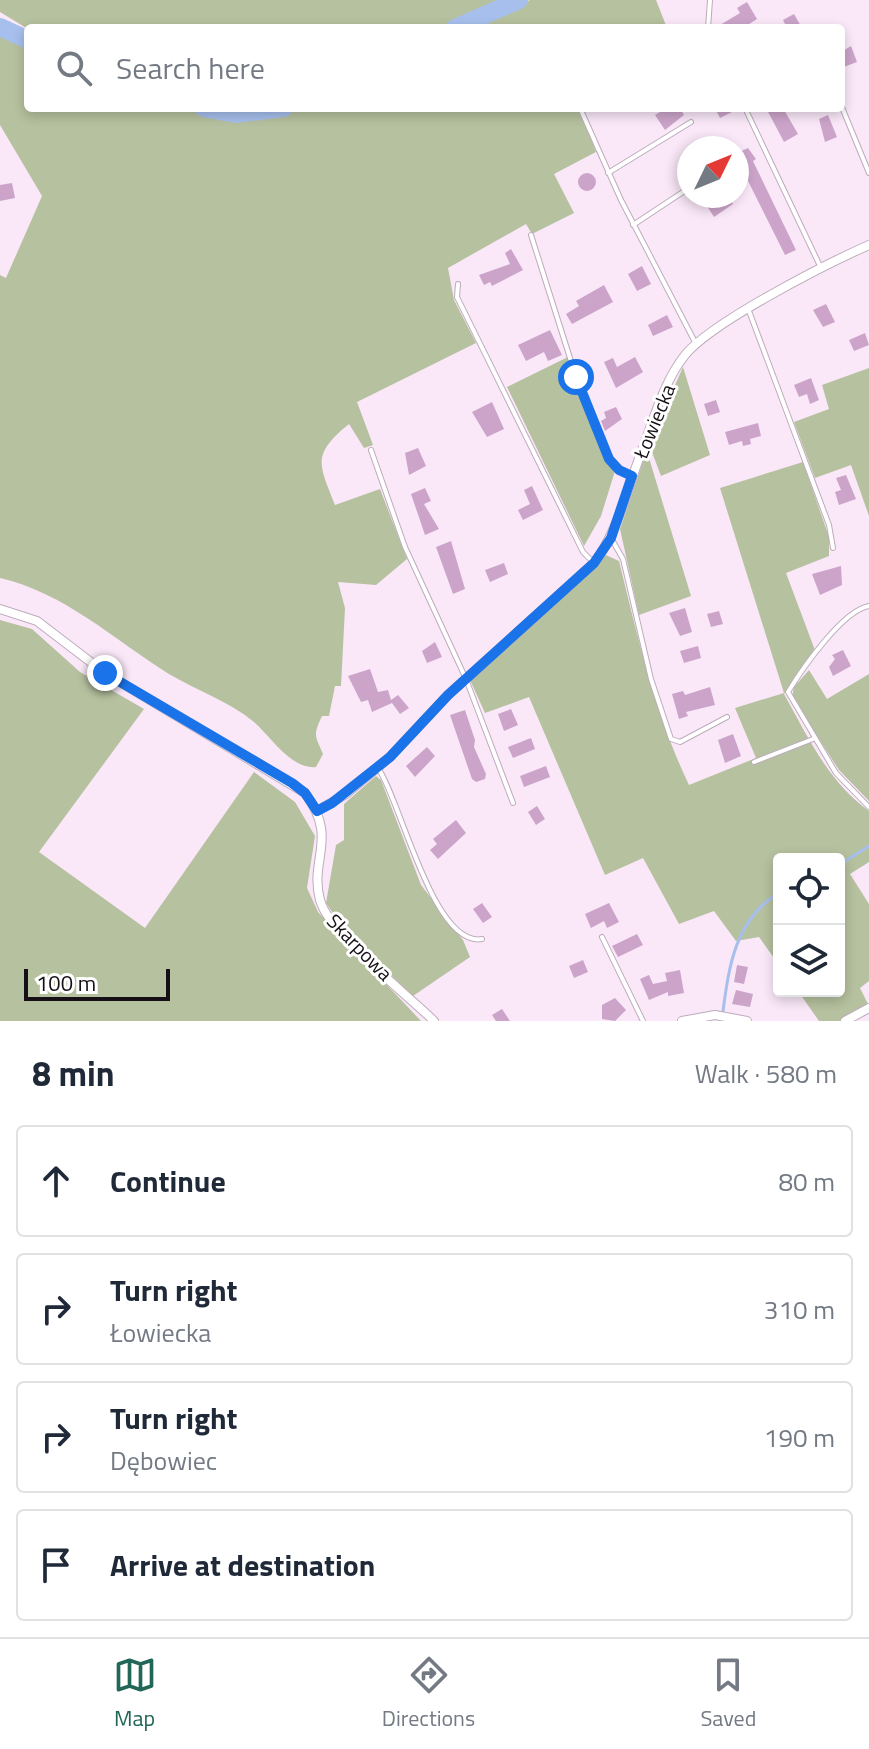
<!DOCTYPE html>
<html lang="en">
<head>
<meta charset="utf-8">
<style>
	:root { --surface:#fff; --page:#f6f6f7; --text:#1f2937; --muted:#747a83; --line:#e0e1e3; --accent:#226657 }
	body { margin:0; font-family:"Titillium Web",sans-serif; background:var(--page); color:var(--text) }
	.controls { position:absolute; right:24px; bottom:24px; display:grid; overflow:hidden; border-radius:8px; box-shadow:0 4px 12px #0003 }
	.controls button { width:72px; height:72px; display:grid; place-items:center; padding:0; border:0; border-bottom:2px solid var(--line); background:var(--surface); color:var(--text); font:40px sans-serif }
	.compass { position:absolute; left:677px; top:136px; width:72px; height:72px; border-radius:50%; background:var(--surface); box-shadow:0 4px 12px #0003; rotate:47deg }
	.scale { position:absolute; left:24px; bottom:20px; width:146px; box-sizing:border-box; padding-left:8px; border:4px solid #161016; border-top:0; font-size:22px; line-height:28px; white-space:nowrap; color:#161016; -webkit-text-stroke:6px #fff; paint-order:stroke }
	.stop { position:absolute; width:24px; height:24px; margin:-18px; border:6px solid #1a73e8; border-radius:50%; background:#fff }
	.stop.end { background:#1a73e8; border-color:#fff; box-shadow:0 2px 8px #0008 }
	.list { margin:0; padding:0; list-style:none }
	h2 { display:flex; justify-content:space-between; align-items:center; height:104px; margin:0; padding:0 32px; font-size:34px }
	h2 small { font-size:26px; font-weight:400; color:var(--muted) }
	.list li { display:grid; grid-template-columns:52px 1fr auto; gap:24px; align-items:center; box-sizing:border-box; height:112px; margin:0 16px 16px; padding:0 16px; border:2px solid var(--line); border-radius:8px }
	.list b { display:block; font-size:30px; white-space:nowrap }
	.list p { margin:0; font-size:26px; white-space:nowrap; color:var(--muted) }
	.list em { font-size:26px; font-style:normal; color:var(--muted) }
	.icon { flex:none; width:44px; height:44px; fill:none; stroke:currentColor; stroke-width:2; stroke-linecap:round; stroke-linejoin:round }
	.map { position:relative; flex:none; width:869px; height:1021px; overflow:hidden }
	.search { position:absolute; background:var(--surface); box-shadow:0 4px 12px #0003; left:24px; right:24px; top:24px; height:88px; display:flex; align-items:center; gap:20px; box-sizing:border-box; padding:0 28px; border-radius:8px; color:var(--muted); font-size:30px }
	.sheet { height:616px; background:var(--surface) }
	nav { display:flex; justify-content:space-around; align-items:center; box-sizing:border-box; height:112px; border-top:2px solid var(--line); background:var(--surface); font-size:22px; color:var(--muted) }
	nav a { display:grid; justify-items:center; gap:4px }
	nav .on { color:var(--accent) }
	.map>svg:first-child { display:block }
	.green { fill:#b6c19f }
	.lines { fill:none; stroke-linecap:round; stroke-linejoin:round }
	.stream { stroke:#a7bfec; stroke-width:3 }
	.river { stroke:#a7bfec; stroke-width:18 }
	.building { fill:#cca4ca }
	.lane-casing { stroke:#bdacbc; stroke-width:6 }
	.street-casing { stroke:#bdacbc; stroke-width:10 }
	.lane { stroke:#fff; stroke-width:4 }
	.street { stroke:#fff; stroke-width:8 }
	.route { stroke:#1a73e8; stroke-width:10 }
	.labels { text-anchor:middle; dominant-baseline:central; stroke-width:6; stroke-linejoin:round; paint-order:stroke }
	.street-label { font-size:20px; fill:#161016; stroke:#fff }
</style>
</head>
<body>
<div class="map">
<svg width="869" height="1021" viewBox="0 0 869 1021">
	<rect width="100%" height="100%" fill="#fae8f9"/>
	<!-- green -->
	<path class="green" d="M0,0H504L444,28L28,29L0,12Z
		M530,0H656L667,28H568L563,24L562,28H468Z
		M0,31L28,44V108H184L258,118L299,108H579L596,152L554,174L574,213L532,234L526,224L448,268L454,300L476,343L357,402L373,445L364,448L349,424C311,455 319,464 335,505L380,489L407,559L376,585L338,582L345,608L341,686H335L329,716H322C312,737 316,736 323,754L316,767C292,770 270,736 254,722C230,702 196,690 169,674C115,640 63,592 0,578V275L6,278L42,196L0,125Z
		M568,357L596,437L615,471L601,516L584,546L507,387Z
		M683,367L710,455L661,476L649,444Z
		M869,368V516L851,465L815,478L794,422L829,409L822,385Z
		M645,456L649,458L691,596L639,615L620,529Z
		M803,462L829,537V556L786,573L816,653L784,694C807,735 828,782 869,811V862L850,874L869,904V981L860,988L869,1006L840,1021H819L798,991H839V859H779V965L759,937L736,941L714,911L679,924L643,858L605,875L529,697L485,713L470,680L606,555L619,561C638,638 655,714 689,785L756,758L735,708L784,693L720,488Z
		M0,620L32,629L80,672L144,709L39,852L145,928L254,772L295,802L315,836L307,888L318,912L421,1021H0Z
		M809,670L827,699L869,674V801L839,770L792,697L794,687Z
		M376,776L381,780L421,885L463,940L470,957L413,996L347,934L326,903L336,845L344,840V804Z"/>
	<g class="lines">
		<!-- stream -->
		<path class="stream" d="M839,865L869,846
			M723,1011C729,965 736,918 779,893"/>
		<!-- river -->
		<path class="river" d="M0,27L28,40
			M455,28L519,0
			M203,108L236,114L284,108"/>
	</g>
	<!-- building -->
	<path class="building" d="M747,2L757,19L743,28H715L740,13L737,8Z
		M794,14L802,28H787L783,20Z
		M851,46L857,62L841,68V52Z
		M667,108H680L684,115L665,130L655,115Z
		M715,108H740L720,118Z
		M766,108H783L798,134L784,142Z
		M828,115L837,137L825,142L819,119Z
		M748,148L756,159L753,161L796,250L785,255L741,167L737,169V153Z
		M578 182a9 9 0 1 1 18 0a9 9 0 1 1-18 0Z
		M12,183L15,198L0,201V185Z
		M724,196H728L733,204L714,217L707,206Z
		M511,249L523,270L492,286L490,282L484,285L479,275L510,264L505,253Z
		M642,266L651,284L637,291L628,274Z
		M604,285L613,302L572,324L566,314L579,306L576,301Z
		M826,304L835,322L823,327L813,310Z
		M667,315L673,327L653,336L648,325Z
		M550,330L562,355L548,361L544,352L526,361L518,345Z
		M865,333L869,345L854,351L849,340Z
		M635,357L643,372L616,388L604,362L613,358L617,367Z
		M811,378L819,400L810,404L807,394L799,397L794,385Z
		M716,400L720,412L708,416L704,404Z
		M492,402L504,429L487,437L472,412Z
		M616,407L622,419L605,431L601,421L606,418L604,412Z
		M758,423L761,436L750,439L751,444L743,446L742,441L729,445L725,432Z
		M418,448L426,466L409,475L405,453Z
		M846,475L856,499L839,505L835,492L841,490L836,478Z
		M532,486L543,510L523,520L518,510L530,504L524,490Z
		M425,488L431,501L424,504L439,529L425,535L411,494Z
		M451,541L465,589L453,594L436,547Z
		M504,563L508,574L490,582L485,570Z
		M841,566L842,585L820,595L812,574Z
		M685,608L692,632L680,636L669,613Z
		M719,611L723,624L711,627L707,614Z
		M435,642L442,657L427,663L422,651Z
		M698,646L701,658L684,663L680,651Z
		M843,650L851,666L833,676L829,667L835,659L832,655Z
		M370,669L378,692L388,690L391,700L398,695L409,708L400,714L392,703L372,712L368,700L361,702L348,676Z
		M710,687L715,705L686,712L688,716L679,719L672,694L683,691L685,695Z
		M511,709L518,725L504,731L498,714Z
		M465,710L475,740L474,747L486,774L485,779L476,782L472,779L450,715Z
		M733,734L741,756L725,763L718,740Z
		M531,738L535,749L513,758L508,747Z
		M427,747L435,756L415,777L406,766Z
		M546,766L550,777L524,787L520,776Z
		M537,806L545,819L536,825L528,812Z
		M456,820L466,833L438,859L430,850L437,844L433,839Z
		M482,903L492,917L483,923L473,909Z
		M609,903L619,922L607,928L604,921L591,928L585,914Z
		M637,934L643,945L618,957L612,946Z
		M583,960L588,972L574,978L569,966Z
		M737,965L748,967L744,984L734,982Z
		M680,970L684,993L668,996V992L649,1000L640,979L649,975L653,984L667,981L665,973Z
		M736,990L753,994L750,1007L732,1004Z
		M615,998L626,1010L615,1021L602,1019V1005Z
		M502,1009L510,1021H496L492,1015Z"/>
	<g class="lines">
		<defs>
			<path id="lane" d="M708,28L710,0
				M841,105L869,173
				M580,108L621,200L696,344
				M745,108L820,266
				M608,173L691,122
				M633,225L689,188
				M531,235L576,377L605,451L619,470L632,476
				M458,284L457,297L583,552L594,563
				M749,311L829,525L833,548
				M371,450L405,547L466,679L513,803
				M611,538L623,559L651,679L671,739L680,742L727,717
				M869,606C843,610 802,669 788,692L836,773L869,807
				M754,762L813,739
				M378,768C400,798 433,948 482,939
				M602,937L643,1021"/>
			<path id="street" d="M0,609L37,621L105,673L305,793C339,839 309,858 320,900C329,934 407,994 434,1021
				M317,811L346,794L390,757L448,695L594,563C620,528 628,485 644,445C655,415 665,380 685,355C712,322 826,264 869,245
				M682,1021L715,1015L747,1021
				M845,1021L869,1008"/>
		</defs>
		<!-- lane casing -->
		<use href="#lane" class="lane-casing"/>
		<!-- street casing -->
		<use href="#street" class="street-casing"/>
		<!-- lane -->
		<use href="#lane" class="lane"/>
		<!-- street -->
		<use href="#street" class="street"/>
	</g>
	<g class="lines">
		<!-- route -->
		<path class="route" d="M105,673L292,783L305,793L317,811L332,803L390,757L448,695L594,563L611,538L632,476L619,470L609,459L576,377"/>
	</g>
	<g class="labels">
		<!-- street labels -->
		<g class="street-label">
			<text transform="translate(654 421) rotate(-68)">Łowiecka</text>
			<text transform="translate(360 947) rotate(46)">Skarpowa</text>
		</g>
	</g>
</svg>
<div class="controls">
<button><svg class="icon" aria-label="locate" viewBox="0 0 24 24"><circle cx="12" cy="12" r="6"/><path d="M12 2v4M12 18v4M2 12h4M18 12h4"/></svg></button>
<button><svg class="icon" aria-label="layers" viewBox="0 0 24 24"><path d="M12 4l9 5-9 5-9-5zM3 14l9 5 9-5"/></svg></button>
</div>
<svg class="compass" viewBox="-18 -18 36 36"><path d="M0-13l5 13h-10z" fill="#e53935"/><path d="M0 13l5-13h-10z" fill="#747a83"/></svg>
<div class="scale">100 m</div>
<div class="stop" style="left:576px;top:377px"></div>
<div class="stop end" style="left:105px;top:673px"></div>
<div class="search"><svg class="icon" aria-label="search" viewBox="0 0 24 24"><circle cx="10" cy="10" r="6"/><path d="M15 15l6 6"/></svg>Search here</div>
</div>
<section class="sheet">
<h2>8 min<small>Walk · 580 m</small></h2>
<ul class="list">
<li><svg class="icon" aria-label="ahead" viewBox="0 0 24 24"><path d="M12 20V5M6 11l6-6 6 6"/></svg><div><b>Continue</b></div><em>80 m</em></li>
<li><svg class="icon" aria-label="right" viewBox="0 0 24 24"><path d="M7 20v-9h11M14 6l5 5-5 5"/></svg><div><b>Turn right</b><p>Łowiecka</p></div><em>310 m</em></li>
<li><svg class="icon" aria-label="right" viewBox="0 0 24 24"><path d="M7 20v-9h11M14 6l5 5-5 5"/></svg><div><b>Turn right</b><p>Dębowiec</p></div><em>190 m</em></li>
<li><svg class="icon" aria-label="arrive" viewBox="0 0 24 24"><path d="M6 21V4h12l-3 4 3 4H6"/></svg><div><b>Arrive at destination</b></div></li>
</ul>
</section>
<nav>
<a class="on"><svg class="icon" aria-label="map" viewBox="0 0 24 24"><path d="M3 6l6-2 6 2 6-2v14l-6 2-6-2-6 2zM9 4v14M15 6v14"/></svg>Map</a>
<a><svg class="icon" aria-label="directions" viewBox="0 0 24 24"><path d="M12 3l9 9-9 9-9-9zM9 14v-3h6M13 9l2 2-2 2"/></svg>Directions</a>
<a><svg class="icon" aria-label="saved" viewBox="0 0 24 24"><path d="M7 4h10v16l-5-4-5 4z"/></svg>Saved</a>
</nav>
</body>
</html>
